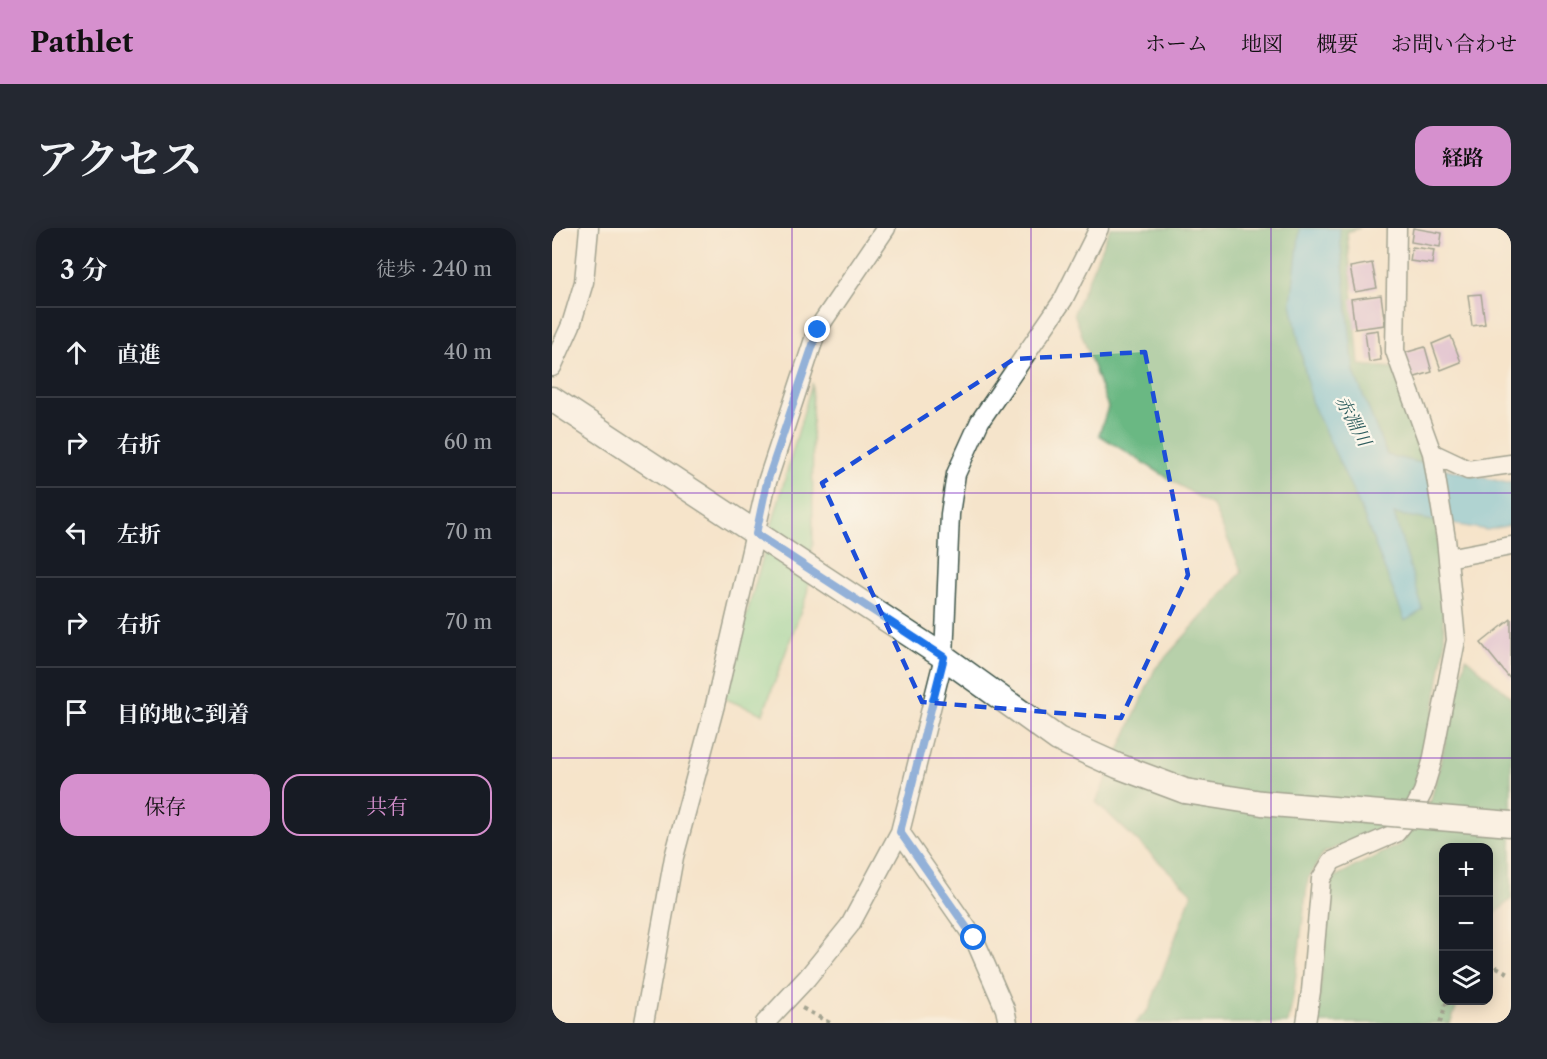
<!DOCTYPE html>
<html lang="ja">
<head>
<meta charset="utf-8">
<style>
	:root { --surface:#171b24; --page:#242831; --text:#f1f3f6; --muted:#9ea1a6; --line:#363941; --accent:#d690ce }
	body { margin:0; font-family:"Libre Caslon Text","Noto Serif JP",serif; background:var(--page); color:var(--text) }
	.controls { position:absolute; right:18px; bottom:18px; display:grid; overflow:hidden; border-radius:12px; box-shadow:0 3px 15px #0003 }
	.controls button { width:54px; height:54px; display:grid; place-items:center; padding:0; border:0; border-bottom:2px solid var(--line); background:var(--surface); color:var(--text); font:30px sans-serif }
	.stop { position:absolute; width:18px; height:18px; margin:-14px; border:4px solid #1a73e8; border-radius:50%; background:#fff }
	.stop.end { background:#1a73e8; border-color:#fff; box-shadow:0 2px 6px #0008 }
	.list { margin:0; padding:0; list-style:none }
	h2 { display:flex; justify-content:space-between; align-items:center; height:78px; margin:0; padding:0 24px; font-size:26px }
	h2 small { font-size:20px; font-weight:400; color:var(--muted) }
	.list li { display:grid; grid-template-columns:39px 1fr auto; gap:18px; align-items:center; box-sizing:border-box; height:90px; padding:0 24px; border-top:2px solid var(--line) }
	.list b { display:block; font-size:22px; white-space:nowrap }
	.list em { font-size:20px; font-style:normal; color:var(--muted) }
	.actions { display:flex; gap:12px; padding:18px 24px }
	.actions a { flex:1; padding:14px 0; border:2px solid var(--accent); border-radius:18px; text-align:center; font-size:21px; color:var(--accent) }
	.actions .main { background:var(--accent); color:#111 }
	.icon { flex:none; width:33px; height:33px; fill:none; stroke:currentColor; stroke-width:2; stroke-linecap:round; stroke-linejoin:round }
	.map { position:relative; flex:none; width:959px; height:795px; overflow:hidden; border-radius:18px }
	header { display:flex; align-items:center; gap:36px; box-sizing:border-box; height:84px; padding:0 30px; background:var(--accent); color:#111 }
	header strong { font-size:28px }
	nav { display:flex; gap:33px; margin-inline-start:auto; font-size:21px }
	.intro { display:flex; align-items:center; justify-content:space-between; box-sizing:border-box; height:144px; padding:0 36px }
	h1 { margin:0; font-size:42px }
	.button { padding:15px 27px; border-radius:18px; background:var(--accent); color:#111; font-size:21px; font-weight:700 }
	main { display:flex; gap:36px; padding:0 36px }
	aside { flex:1; background:var(--surface); border-radius:18px; box-shadow:0 3px 15px #0003 }
	.map>svg:first-child { display:block }
	.green { fill:#84d89b; stroke:#528a68; stroke-width:1.5 }
	.forest { fill:#6bb883; stroke:#457a5c; stroke-width:1.5 }
	.water { fill:#5bbeda; stroke:#3d7e87; stroke-width:1.5 }
	.building { fill:#cb9ed9 }
	.lines { fill:none; stroke-linecap:round; stroke-linejoin:round }
	.minor-casing { stroke:#3f564b; stroke-width:21 }
	.tertiary-casing { stroke:#3f564b; stroke-width:27 }
	.path { stroke:#3f564b; stroke-width:4; stroke-dasharray:4.5 4.5; stroke-linecap:butt }
	.minor { stroke:#fff; stroke-width:18 }
	.tertiary { stroke:#fff; stroke-width:24 }
	.tertiary-bridge-casing { stroke:#3f564b; stroke-width:27; stroke-linecap:butt }
	.tertiary-bridge { stroke:#fff; stroke-width:24 }
	.route { stroke:#1a73e8; stroke-width:8 }
	.marked { fill:none; stroke:#1d4ed8; stroke-width:4.5; stroke-dasharray:12 8; stroke-linejoin:round }
	.grid { fill:none; stroke:#7b2cbf; stroke-width:1.5; stroke-opacity:0.55 }
	.labels { text-anchor:middle; dominant-baseline:central; stroke-width:4.5; stroke-linejoin:round; paint-order:stroke }
	.water-label { font-size:18px; font-style:italic; fill:#2e5d5e; stroke:#fbf7ec }
</style>
</head>
<body>
<header>
<strong>Pathlet</strong>
<nav><a>ホーム</a><a>地図</a><a>概要</a><a>お問い合わせ</a></nav>
</header>
<div class="intro"><h1>アクセス</h1><a class="button">経路</a></div>
<main>
<aside>
<h2>3 分<small>徒歩 · 240 m</small></h2>
<ul class="list">
<li><svg class="icon" aria-label="ahead" viewBox="0 0 24 24"><path d="M12 20V5M6 11l6-6 6 6"/></svg><div><b>直進</b></div><em>40 m</em></li>
<li><svg class="icon" aria-label="right" viewBox="0 0 24 24"><path d="M7 20v-9h11M14 6l5 5-5 5"/></svg><div><b>右折</b></div><em>60 m</em></li>
<li><svg class="icon" aria-label="left" viewBox="0 0 24 24"><path d="M17 20v-9H6M10 6l-5 5 5 5"/></svg><div><b>左折</b></div><em>70 m</em></li>
<li><svg class="icon" aria-label="right" viewBox="0 0 24 24"><path d="M7 20v-9h11M14 6l5 5-5 5"/></svg><div><b>右折</b></div><em>70 m</em></li>
<li><svg class="icon" aria-label="arrive" viewBox="0 0 24 24"><path d="M6 21V4h12l-3 4 3 4H6"/></svg><div><b>目的地に到着</b></div></li>
</ul>
<div class="actions"><a class="main">保存</a><a>共有</a></div>
</aside>
<div class="map">
<svg width="959" height="795" viewBox="0 0 959 795">
	<rect width="100%" height="100%" fill="#fbf7ec"/>
	<filter id="ink" filterUnits="userSpaceOnUse"><feTurbulence type="fractalNoise" baseFrequency=".0167" numOctaves="2"/><feDisplacementMap in="SourceGraphic" scale="12" xChannelSelector="R" yChannelSelector="G"/><feConvolveMatrix kernelMatrix="1 2 1 2 8 2 1 2 1" color-interpolation-filters="sRGB"/></filter>
	<filter id="wash" filterUnits="userSpaceOnUse"><feTurbulence type="fractalNoise" baseFrequency=".008" numOctaves="4" result="noise"/><feDisplacementMap in="SourceGraphic" scale="24" xChannelSelector="R" yChannelSelector="G"/><feGaussianBlur stdDeviation="1.35" result="paint"/><feColorMatrix in="noise" values="0 0 0 0 0 0 0 0 0 0 0 0 0 0 0 0 0 1.4 0 .05"/><feComposite in="paint" operator="in"/></filter>
	<g filter="url(#wash)">
		<rect width="100%" height="100%" fill="#f5e4cb"/>
		<!-- green -->
		<path class="green" d="M260,155L261,314L255,366L211,486L171,470Z"/>
		<!-- forest -->
		<path class="forest" d="M558,0H808L795,4L807,137L842,140L884,281L893,416L881,487L857,580L840,597L771,625L756,651L741,770L736,795H583L597,781L640,665L544,574L603,441L690,344L661,278L547,207L556,179L522,85Z
			M914,430L959,469V671L937,692L936,620H891V772L907,773L898,795H764L780,650L847,617L879,572Z"/>
		<!-- water -->
		<path class="water" d="M748,0H787L802,144L835,227L955,255L959,253V297L935,302L842,286L871,382L853,393L809,281L759,173L739,75Z"/>
		<g id="blocks">
			<!-- building -->
			<path class="building" d="M861,0L890,5L888,19L859,14Z
				M860,19L882,22L880,36L858,33Z
				M820,35L825,60L803,64L798,39Z
				M929,66L933,96L920,98L916,67Z
				M829,67L833,97L803,101L799,71Z
				M826,102L829,132L817,134L813,104Z
				M899,108L909,134L889,142L880,116Z
				M873,119L880,144L860,150L852,125Z
				M959,391V452L929,415Z"/>
		</g>
	</g>
	<g filter="url(#ink)">
		<use href="#blocks" fill-opacity="0" stroke="#3f564b" stroke-width="1.5"/>
		<g class="lines">
			<defs>
				<path id="minor" d="M845,0L843,123L880,225L916,242L959,236
					M0,139L19,97L32,54L37,0
					M896,330L959,318
					M348,604L422,710L453,781L456,795
					M92,795L122,629L163,477L215,254L265,102L334,0
					M213,795L255,750L298,697L348,604L392,429L398,286L404,246L428,193L511,72L547,0
					M754,795L759,763L769,651L780,633L844,605L860,585L871,564L880,534L904,412L894,311L880,225"/>
				<path id="tertiary" d="M0,171L392,429L506,511L566,538L633,563"/>
			</defs>
			<!-- minor casing -->
			<use href="#minor" class="minor-casing"/>
			<!-- tertiary casing -->
			<use href="#tertiary" class="tertiary-casing"/>
			<!-- path -->
			<path class="path" d="M936,734L959,747
				M250,780L278,795
				M888,795L895,772"/>
			<!-- minor -->
			<use href="#minor" class="minor"/>
			<!-- tertiary -->
			<use href="#tertiary" class="tertiary"/>
			<defs>
				<path id="tertiary-bridge" d="M633,563L710,575L959,596"/>
			</defs>
			<!-- tertiary-bridge casing -->
			<use href="#tertiary-bridge" class="tertiary-bridge-casing"/>
			<!-- tertiary-bridge -->
			<use href="#tertiary-bridge" class="tertiary-bridge"/>
		</g>
	</g>
	<g class="lines" filter="url(#ink)">
		<!-- route -->
		<path class="route" d="M266,102L215,254L204,306L392,429L348,604L422,710"/>
	</g>
	<!-- marked area -->
	<path d="M0 0H959V795H0ZM593,124L636,347L569,490L370,474L270,255L462,131Z" fill="#f5e4cb" fill-opacity=".55" fill-rule="evenodd"/>
	<path class="marked" d="M593,124L636,347L569,490L370,474L270,255L462,131Z"/>
	<!-- grid -->
	<path class="grid" d="M240,0V795M479,0V795M719,0V795M0,265H959M0,530H959"/>
	<g class="labels">
		<!-- water labels -->
		<g class="water-label">
			<text transform="translate(801 193) rotate(62)">赤淵川</text>
		</g>
	</g>
</svg>
<div class="controls">
<button>+</button>
<button>−</button>
<button><svg class="icon" aria-label="layers" viewBox="0 0 24 24"><path d="M12 4l9 5-9 5-9-5zM3 14l9 5 9-5"/></svg></button>
</div>
<div class="stop" style="left:422px;top:710px"></div>
<div class="stop end" style="left:266px;top:102px"></div>
</div>
</main>
</body>
</html>
